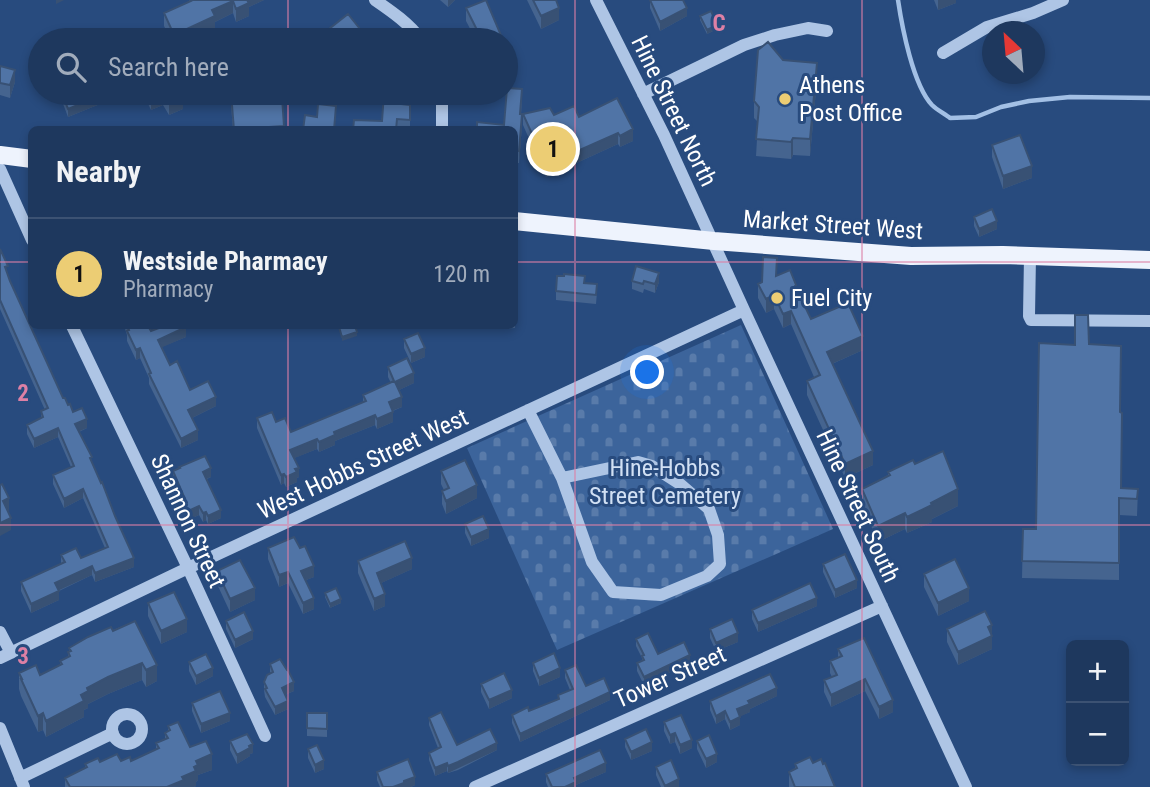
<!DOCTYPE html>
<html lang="en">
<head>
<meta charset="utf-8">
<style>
	:root { --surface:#1e385e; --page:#263f64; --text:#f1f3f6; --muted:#a1acbc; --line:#3c5273; --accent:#eccd74 }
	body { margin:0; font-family:"Roboto Condensed",sans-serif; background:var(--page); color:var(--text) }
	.controls { position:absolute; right:21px; bottom:21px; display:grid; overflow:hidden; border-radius:10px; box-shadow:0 4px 10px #0003 }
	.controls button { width:63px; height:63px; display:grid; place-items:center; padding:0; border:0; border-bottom:2px solid var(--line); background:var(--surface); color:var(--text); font:35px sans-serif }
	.compass { position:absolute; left:982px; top:21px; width:63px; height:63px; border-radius:50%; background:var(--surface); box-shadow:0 4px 10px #0003; rotate:334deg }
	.you { position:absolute; left:648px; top:373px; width:24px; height:24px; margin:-18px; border:5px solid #fff; border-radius:50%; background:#1a73e8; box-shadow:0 0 0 10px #1a73e833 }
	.badge { display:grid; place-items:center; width:46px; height:46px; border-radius:50%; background:var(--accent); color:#111; font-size:23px; font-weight:700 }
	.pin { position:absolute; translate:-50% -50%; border:4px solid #fff; box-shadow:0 2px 7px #0006 }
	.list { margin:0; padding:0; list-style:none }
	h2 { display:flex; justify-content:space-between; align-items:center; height:91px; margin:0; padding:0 28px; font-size:30px }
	h2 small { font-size:23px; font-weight:400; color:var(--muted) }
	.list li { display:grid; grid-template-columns:46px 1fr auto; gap:21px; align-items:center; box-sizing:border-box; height:112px; padding:0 28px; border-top:2px solid var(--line) }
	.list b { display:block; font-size:26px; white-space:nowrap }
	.list p { margin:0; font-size:23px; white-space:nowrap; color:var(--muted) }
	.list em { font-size:23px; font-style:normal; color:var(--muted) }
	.icon { flex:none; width:38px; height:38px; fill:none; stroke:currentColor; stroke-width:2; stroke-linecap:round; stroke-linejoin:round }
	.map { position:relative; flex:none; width:1150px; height:787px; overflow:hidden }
	.search { position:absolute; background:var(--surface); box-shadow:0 4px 10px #0003; left:28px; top:28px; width:490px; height:77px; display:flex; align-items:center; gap:18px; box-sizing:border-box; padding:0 24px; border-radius:38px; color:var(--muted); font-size:26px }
	.panel { position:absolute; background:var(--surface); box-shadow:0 4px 10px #0003; left:28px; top:126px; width:490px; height:203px; border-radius:10px }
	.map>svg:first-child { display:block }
	.cemetery { fill:url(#cemetery-stones) }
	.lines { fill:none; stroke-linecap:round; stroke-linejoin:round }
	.stream { stroke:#a3c0e5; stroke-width:4.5 }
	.minor { stroke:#aec5e5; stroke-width:12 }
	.major { stroke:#eef3fd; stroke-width:18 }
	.wall { fill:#45648f }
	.shaded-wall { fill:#385174 }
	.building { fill:#5074a6; stroke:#385174; stroke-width:2 }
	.grid { fill:none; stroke:#dd80a5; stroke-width:2; stroke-opacity:0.55 }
	.poi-dot { fill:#eccd74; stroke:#284b7e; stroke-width:2.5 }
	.labels { text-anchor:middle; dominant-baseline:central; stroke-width:6; stroke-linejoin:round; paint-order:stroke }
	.poi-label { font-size:24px; fill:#fff; stroke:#284b7e; text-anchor:start }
	.street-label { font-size:24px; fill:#fff; stroke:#284b7e }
	.park-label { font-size:24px; fill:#d1e0f4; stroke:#284b7e }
	.grid-label { font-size:23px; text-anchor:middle; font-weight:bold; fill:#dd80a5; stroke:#284b7e; stroke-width:6; stroke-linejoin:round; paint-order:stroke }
</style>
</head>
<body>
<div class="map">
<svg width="1150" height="787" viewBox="0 0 1150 787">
	<defs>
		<pattern id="cemetery-stones" width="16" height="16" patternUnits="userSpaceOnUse" patternTransform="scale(1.75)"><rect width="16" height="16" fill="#3c649b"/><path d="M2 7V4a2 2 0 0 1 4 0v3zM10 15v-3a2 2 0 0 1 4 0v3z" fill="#597baa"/></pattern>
	</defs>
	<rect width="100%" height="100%" fill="#284b7e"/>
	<!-- cemetery -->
	<path class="cemetery" d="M741,325L833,529L557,650L467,448Z"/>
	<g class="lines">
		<!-- stream -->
		<path class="stream" d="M898,0C902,27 913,85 932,105C937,110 945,114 950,118L976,117L1001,107L1029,101L1070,97L1150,98"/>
		<!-- minor -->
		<path class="minor" d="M375,0C391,11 410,24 421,40
			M596,0L664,135L744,310L966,787
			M943,53L987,27L1033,13L1063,0
			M442,93V130
			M643,94L744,45L775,35L808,28L827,31
			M0,169L32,240
			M1030,256L1029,316L1031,320L1150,321
			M72,326L188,568L265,736
			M528,410L562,478L592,562L613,592L661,595L707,576L720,564L718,535L709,509L680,484L652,466L638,462L562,478
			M0,632L11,653
			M0,658L188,568L744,310
			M112 729a15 15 0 1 1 30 0a15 15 0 1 1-30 0Z
			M0,728L24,787
			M20,778L113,733
			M475,787L882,606"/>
		<!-- major -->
		<path class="major" d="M0,155L32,159
			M514,221L714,241L911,256L1003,255L1150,260"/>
	</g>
	<!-- wall -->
	<path class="wall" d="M189,0H264L249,7V16L236,22L233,13L215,22V29L190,40H171L164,26V13L189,2Z
		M440,0H455L448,7Z
		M527,0H556L559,20L541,29Z
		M650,0L687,16L660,31L650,8Z
		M934,0H956V3L938,10Z
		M466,8L503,40H476L466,21Z
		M700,16L717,29L707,34L700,20Z
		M329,29L360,36L364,40H329Z
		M783,60L817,79L810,156L793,155L791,159L756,156L758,122L754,118V101Z
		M0,66L15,82L10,98L0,95Z
		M62,93L105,102L68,117L62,101Z
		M143,93H183V109L169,115L163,105L151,110Z
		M230,93L244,100L282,97L284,130H233Z
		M522,100L521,114L522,125L519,163H514V130L477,129L504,125Z
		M402,104L410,105V130H353L382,121Z
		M604,105L633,141L620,147L618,144L546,177L523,125V114L579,117Z
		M992,145L1032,178L1003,189L992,157Z
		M974,217L997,229L979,237L974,226Z
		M0,249L10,281L63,398L87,428L79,432L134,567L95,582L92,575L59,591V600L31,613L21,591V582L61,564V555L81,558L105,548L83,498L64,508L53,484V475L71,467L58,437L34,448L27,434V425L41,418V411L45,410L0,309Z
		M777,276L796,289L811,319L863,350L832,364L873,465L845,478L807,395V381L814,377L791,324L783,328L774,309L766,313L758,298V284Z
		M632,281L659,282L655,293L644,289L643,293L632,289Z
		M585,283L597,292L596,304L556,300V291Z
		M515,302V328L499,329V326H514Z
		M124,326H148L151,331L186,337L161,347L170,365L190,390L216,406L192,418L198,440L181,448L149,384V378L140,358L136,360L127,341V335Z
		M404,339L425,357L411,363L404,348Z
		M1089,344L1120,412L1121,488L1138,489L1137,516L1119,515V580L1022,578L1023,529H1036L1075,345Z
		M388,367L414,383L399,390L402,407L393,411V422L377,429L375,425L335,441V445L319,452L317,449L294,458L299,477L297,478V482L286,487L284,483L281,485L257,428V418L276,422L291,432L363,402V395L391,383L388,377Z
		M915,464L958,506L932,519V522L907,533L905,529L878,542L862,505V489L888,475V472Z
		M179,467L211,477L207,479L221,518L208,524L206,520L203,522L199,515L186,521L181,510V501H182L173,480V471L179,468Z
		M441,471L477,498L446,514L442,504V491L444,490L441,484Z
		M465,524L489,538L471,546L465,533Z
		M268,548L314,577L306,580L314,609L303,614L288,583L279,587L268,559Z
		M358,561L412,569L381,583L385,606L374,611L358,573Z
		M823,564L857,588L835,598L823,572Z
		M217,571L255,600L230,612L217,584Z
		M924,574L969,601L938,616L924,587Z
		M325,593L341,603L330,608L325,597Z
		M148,603L187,632L161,644L148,616Z
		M817,606L758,632L752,619V610Z
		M135,621L157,681L146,687L142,680L108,694L88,704V708L84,710V717L46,737L43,730L38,732L21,696L19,689V673L40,675L60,665V661L68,657V652L69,651V648Z
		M226,621L253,639L235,648L226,629Z
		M992,625V649L958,665L947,642V629Z
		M710,629L738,642L716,651L710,638Z
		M636,639L658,654L690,663L644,685L637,671V663L642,661V658L636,646Z
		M838,649L893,712L879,719L865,691L831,707L824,692V680L832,677L830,673V661L838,658Z
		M189,662L213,676L196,685L189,671Z
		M533,663L560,677L539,686L533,671Z
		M270,664L294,691L285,695L288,709L275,715L265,697L264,690V682L270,673Z
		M565,670L586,686L610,700L520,742L512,723V715L529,711L558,699V695L570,690L565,678Z
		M481,684L512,698L489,709L481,692Z
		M777,696L750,709V712L740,716V725L730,730L725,719L716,724L710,710V701Z
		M192,703L230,721L201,733L192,711Z
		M307,713H327V737L307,736Z
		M429,718L457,745L497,750L458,770L448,773L447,771L435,776L429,760V753L438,748L429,725Z
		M664,722L692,748L680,754L675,742L670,744L664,731Z
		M168,726L212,770L198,775V780L196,782V786L194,787H65V778L85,768V764L100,762L131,761L156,749V743L165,739V733L168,731Z
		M625,739L652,751L631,760L625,747Z
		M230,741L253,753L250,754V756L237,764L230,750Z
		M697,741L717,762L706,768L697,749Z
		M308,749L324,769L315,773L308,758Z
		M813,763L835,787H789V772L795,769V764Z
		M656,767L679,787H661L656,775Z
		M377,772L415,785L411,787H380L377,780Z
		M606,772L576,785V787H548L546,782V774Z"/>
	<!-- shaded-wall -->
	<path class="shaded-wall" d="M56,0H64L56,4Z
		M245,0H264L249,7V16L236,22V9Z
		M448,0H455L448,7Z
		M938,0H956V3L938,10Z
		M233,1V13L215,22V29L190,40H174V35L212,10Z
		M559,8V20L541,29V16Z
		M687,8V16L660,31V22Z
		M717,25V29L707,34V30Z
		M817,63V79L810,156V139Z
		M15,70V82L10,98V85Z
		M163,93V105L151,110V97Z
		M180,93H183V109L169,115V102Z
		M105,94V102L68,117V109Z
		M522,114V125L519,163V151Z
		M633,129V141L620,147V136Z
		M618,133V144L546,177V165Z
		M793,138V155L791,159V142Z
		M1032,166V178L1003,189V176Z
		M997,221V229L979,237V229Z
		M659,273V282L655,293V284Z
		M774,295V309L766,313V299Z
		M791,311V324L783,328V314Z
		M186,327V337L158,349V340Z
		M357,332V336L342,341V337Z
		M863,336V350L827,366V352Z
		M140,348V358L136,360V350Z
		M425,348V357L411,363V354Z
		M414,373V383L395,392V382Z
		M216,397V406L188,420V410Z
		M402,397V407L389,412V402Z
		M393,412V422L377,429V419Z
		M375,415V425L335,441V445L319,452V442L334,432Z
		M87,419V428L75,433V424Z
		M58,428V437L34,448V439Z
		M198,430V440L181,448V439Z
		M317,439V449L290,460V450Z
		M873,451V465L845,478V464Z
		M211,468V477L203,480V472Z
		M299,468V477L297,478V482L286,487V477L295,469Z
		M284,474V483L281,485V475Z
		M477,485V498L446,514V501Z
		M83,489V498L64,508V499Z
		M958,489V506L932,519V522L907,533V517L931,503Z
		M9,498V511L3,514V501Z
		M199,506V515L186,521V512Z
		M221,510V518L208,524V516Z
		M206,512V520L203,522V513Z
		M905,513V529L878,542V526Z
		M11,518V530L0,536V523Z
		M489,529V538L471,546V537Z
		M134,558V567L95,582V573Z
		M412,558V569L377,585V573Z
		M92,566V575L55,592V583Z
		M314,566V577L301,582V571Z
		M288,572V583L279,587V575Z
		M857,580V588L835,598V590Z
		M255,588V600L230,612V599Z
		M969,588V601L938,616V603Z
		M59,591V600L31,613V604Z
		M385,594V606L374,611V599Z
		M314,598V609L303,614V603Z
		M817,598V606L758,632V623Z
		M341,599V603L330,608V604Z
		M187,619V632L161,644V631Z
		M992,625V649L958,665V652L988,627Z
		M253,631V639L235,648V640Z
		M738,633V642L716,651V643Z
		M690,655V663L644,685V677Z
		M142,663V680L108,694L88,704V708L84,710V717L46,737V721L81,695L87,688L108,677Z
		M157,665V681L146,687V670Z
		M213,668V676L196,685V676Z
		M560,668V677L539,686V678Z
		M865,679V691L831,707V695Z
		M294,682V691L282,696V688Z
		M777,688V696L750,709V712L737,718V709L748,701Z
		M512,690V698L489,709V700Z
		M610,692V700L520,742V734Z
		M893,700V712L879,719V707Z
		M288,701V709L275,715V707Z
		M725,711V719L716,724V716Z
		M43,713V730L38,732V716Z
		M230,713V721L201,733V724Z
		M740,717V725L730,730V722Z
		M675,733V742L670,744V735Z
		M692,740V748L680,754V745Z
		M652,742V751L631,760V752Z
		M497,743V750L448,773V766Z
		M253,744V753L250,754V756L237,764V755Z
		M212,754V770L198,775V780L196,782V786L194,787H167L182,777L194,767L196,761Z
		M717,754V762L706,768V759Z
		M324,760V769L315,773V765Z
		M447,763V771L435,776V768Z
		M606,763V772L576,785V787H565L574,778Z
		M415,777V785L411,787H393Z
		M679,779V787H665V786Z"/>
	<!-- building -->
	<path class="building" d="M190,0H247L249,3L236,9L233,1L212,10L215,16L174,35L164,13L191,1Z
		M486,0L503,40H482L466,8Z
		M533,0H556L559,8L541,16Z
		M650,0H683L687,8L660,22Z
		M711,11L717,25L707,30L700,16Z
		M348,14L360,29L357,31L364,40H338L329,29Z
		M768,42L783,60L817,63L810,139L793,138L791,142L756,139L759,107L754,101L758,50Z
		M0,66L15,70L10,85L0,83Z
		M507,88L522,89L520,114H522L519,151H514V130H468V128L477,129V122L504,125Z
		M62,93H105V94L68,109Z
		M149,93H162L151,97Z
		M163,93H181L183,96L169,102Z
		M231,93H244V100L282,97L284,126L270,127V129L234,130Z
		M384,93L402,94V104L410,105V120L397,119L396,130H353L354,120L382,121Z
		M617,98L633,129L620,136L618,133L546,165L523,114L550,108L554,115L574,106L579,117Z
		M318,104L336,106L334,130H303L305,115L317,117Z
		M1020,135L1032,166L1003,176L992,145Z
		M992,209L997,221L979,229L974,217Z
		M0,249L8,266L5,267L10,281L63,398H65L68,405L70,404L73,412L82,408L87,419L75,424L92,457L90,458L101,483L102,482L115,516L134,558L95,573L92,566L55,583L59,591L31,604L21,582L65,562L61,555L76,548L81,558L108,547L83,489L64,499L53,475L74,466L58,428L34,439L27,425L43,417L41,411L48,408L0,300Z
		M763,257L777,258L776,276L790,270L796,285L795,286L811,319L848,303L863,336L827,352L873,451L845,464L807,381L820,375L791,311L783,314L774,295L766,299L758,284L762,282Z
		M636,266L659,273L655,284L644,281L643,284L632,281Z
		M564,274L585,276L584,283L597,284L596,295L556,291L557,276H564Z
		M1075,315H1088L1089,344L1121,346L1120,412L1122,413L1121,488L1138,489L1137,499L1119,498V563L1022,561L1023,529H1036L1039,343L1075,345Z
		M127,326H148L151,331L164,326H185L186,327L158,340L170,365L177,361L190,390L208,381L216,397L188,410L198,430L181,439L149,374L151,373L140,348L136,350L127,331L129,330Z
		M345,326H355L357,332L342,337L339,327Z
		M418,333L425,348L411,354L404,339Z
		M407,358L414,373L395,382L402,397L389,402L393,412L377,419L375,415L334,432L335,435L319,442L317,439L290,450L299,468L295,469L297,472L286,477L284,474L281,475L257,418L272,412L276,422L285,418L291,432L366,401L363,395L394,381L388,367Z
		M943,451L958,489L931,503L932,505L907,517L905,513L878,526L862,489L890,475L888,472L913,460L915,464Z
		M205,456L211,468L203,472L221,510L208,516L206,512L203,513L199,506L186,512L181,501L185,499L173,471L180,468L179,467Z
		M465,460L477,485L446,501L442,491L449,488L441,471Z
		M2,484L9,498L3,501L11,518L0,523V485Z
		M483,516L489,529L471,537L465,524Z
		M294,537L300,548L305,546L314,566L301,571L314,598L303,603L288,572L279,575L268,548Z
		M405,541L412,558L377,573L385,594L374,599L358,561Z
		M845,554L857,580L835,590L823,564Z
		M955,559L969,588L938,603L924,574Z
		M240,560L255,588L230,599L217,571Z
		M810,583L817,598L758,623L752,610Z
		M336,588L341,599L330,604L325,593Z
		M174,592L187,619L161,631L148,603Z
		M985,611L992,625L988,627L992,636L958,652L947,629Z
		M244,612L253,631L235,640L226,621Z
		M732,619L738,633L716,643L710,629Z
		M135,621L157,665L146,670L142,663L108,677L87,688L88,691L81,695L84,701L46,721L43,713L38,716L21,679H22L19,673L36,665L40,675L62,664L60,661L70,656L68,652L71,651L69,648L88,637L111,627L113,631Z
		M648,633L658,654L684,642L690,655L644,677L637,663L644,660L642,656L644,655L636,639Z
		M864,638L893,700L879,707L865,679L831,695L824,680L837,675L830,661L842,656L838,649Z
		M554,653L560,668L539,678L533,663Z
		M206,654L213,668L196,676L189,662Z
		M280,659L287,670H288L294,682L282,688L288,701L275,707L265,689L267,688L264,682L267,675L273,672L270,664Z
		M576,665L586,686L604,678L610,692L520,734L512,715L528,707L529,711L559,699L558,695L573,689L565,670Z
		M504,673L512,690L489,700L481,684Z
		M770,674L777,688L748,701L750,704L737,709L740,717L730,722L725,711L716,716L710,701Z
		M220,691L230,713L201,724L192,703Z
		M441,712L457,745L490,729L497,743L458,762L448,766L447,763L435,768L429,753L441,747L429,718Z
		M307,713H327V729L307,728Z
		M681,715L692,740L680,745L675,733L670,735L664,722Z
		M178,722L190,747L206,741L212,754L196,761L198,765L194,767L196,771L182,777L184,780L167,787H70L65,778L87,767L85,764L98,758L100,762L117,754L121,761L130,757L131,761L159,748L156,743L168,738L165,733L170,730L168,726Z
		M646,729L652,742L631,752L625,739Z
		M247,734L253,744L249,746L250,748L237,755L230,741Z
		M709,735L717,754L706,759L697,741Z
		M317,745L324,760L315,765L308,749Z
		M600,750L606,763L574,778L576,782L565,787H552L546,774Z
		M810,757L813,763L821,759L823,764L825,763L835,787H795L789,772L797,768L795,764Z
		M408,759L415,777L404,781V783L393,787H383L377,772Z
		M671,760L679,779L665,786L656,767Z"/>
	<!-- grid -->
	<path class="grid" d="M288,0V40M575,0V787M862,0V787M288,93V130M0,262H32M514,262H1150M288,326V787M0,525H1150"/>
	<!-- markers -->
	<g class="poi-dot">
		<circle cx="785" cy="99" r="7"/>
		<circle cx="777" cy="298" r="7"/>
	</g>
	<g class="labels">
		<!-- poi labels -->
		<g class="poi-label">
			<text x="799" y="85">Athens<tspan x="799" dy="28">Post Office</tspan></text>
			<text x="791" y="298">Fuel City</text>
		</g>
		<!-- street labels -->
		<g class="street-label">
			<text transform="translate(674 111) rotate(64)">Hine Street North</text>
			<text transform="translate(833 225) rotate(4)">Market Street West</text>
			<text transform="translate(363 464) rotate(-25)">West Hobbs Street West</text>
			<text transform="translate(858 506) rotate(65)">Hine Street South</text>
			<text transform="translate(188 521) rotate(65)">Shannon Street</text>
			<text transform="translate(670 677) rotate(-24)">Tower Street</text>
		</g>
		<!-- park labels -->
		<g class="park-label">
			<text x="665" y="468">Hine-Hobbs<tspan x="665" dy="28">Street Cemetery</tspan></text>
		</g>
	</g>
	<g class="grid-label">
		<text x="719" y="31">C</text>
		<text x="23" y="401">2</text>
		<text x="23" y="664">3</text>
	</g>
</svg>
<div class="controls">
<button>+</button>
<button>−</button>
</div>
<svg class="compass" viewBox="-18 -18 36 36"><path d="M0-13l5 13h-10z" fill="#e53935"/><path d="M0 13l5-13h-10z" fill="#a1acbc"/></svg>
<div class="you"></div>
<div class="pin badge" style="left:553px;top:149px">1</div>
<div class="search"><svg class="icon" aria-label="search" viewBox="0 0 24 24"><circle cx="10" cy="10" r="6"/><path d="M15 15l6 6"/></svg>Search here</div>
<section class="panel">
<h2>Nearby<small></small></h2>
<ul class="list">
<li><span class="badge">1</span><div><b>Westside Pharmacy</b><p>Pharmacy</p></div><em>120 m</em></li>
</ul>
</section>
</div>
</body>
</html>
